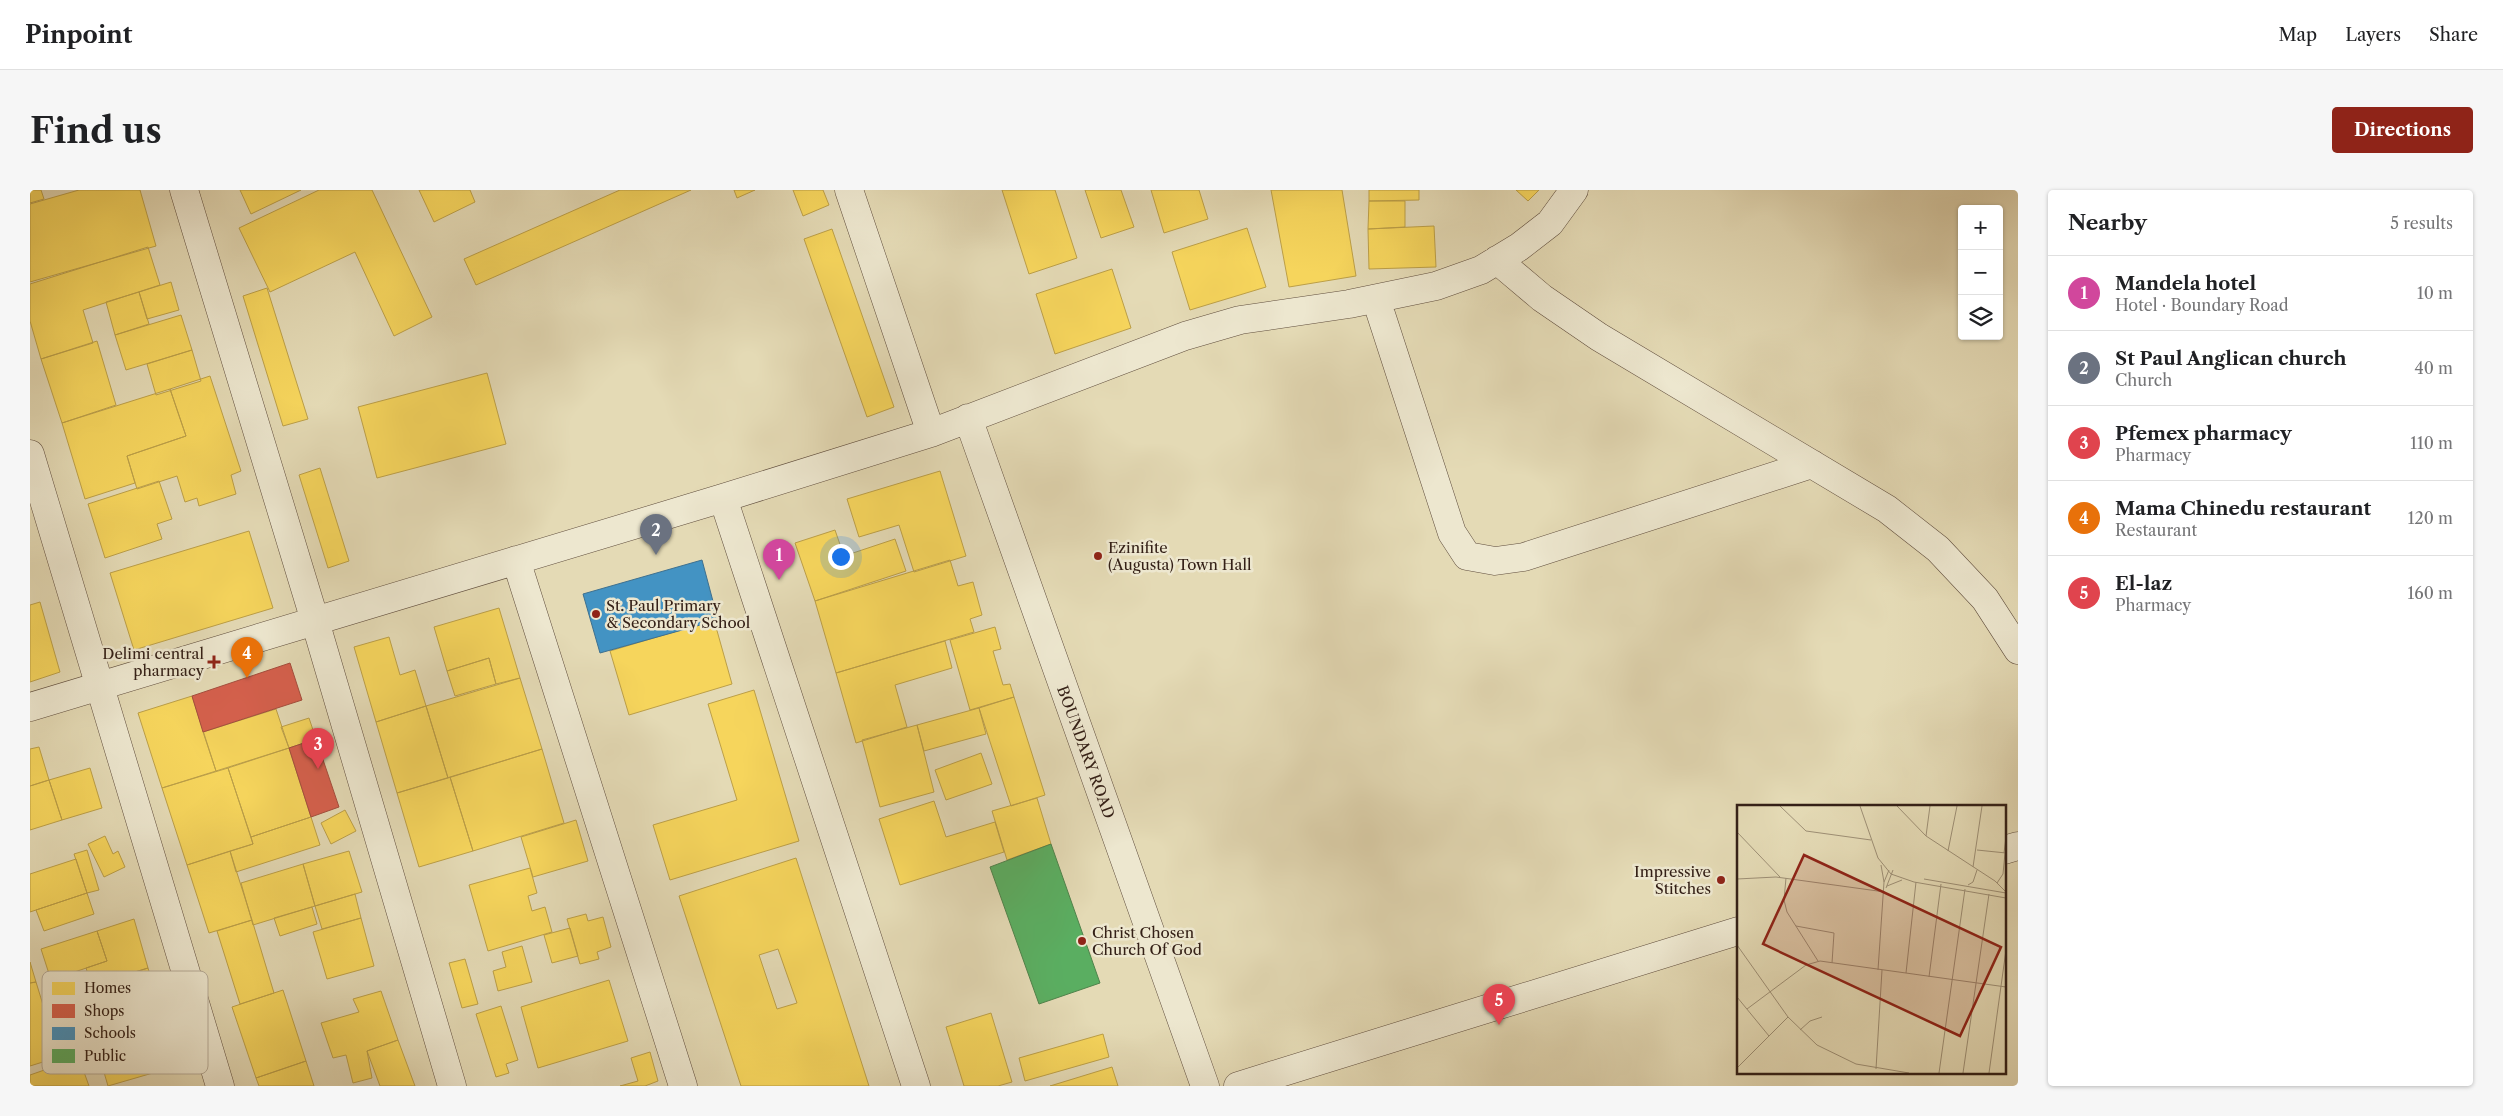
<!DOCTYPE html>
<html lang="en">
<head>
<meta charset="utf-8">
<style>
	:root { --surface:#fff; --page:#f6f6f6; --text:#202124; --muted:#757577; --line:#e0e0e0; --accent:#8f2418 }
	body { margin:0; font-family:"Libre Caslon Text",serif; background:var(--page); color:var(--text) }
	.controls { position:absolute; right:15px; top:15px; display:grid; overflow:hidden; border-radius:5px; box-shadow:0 1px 4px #0004 }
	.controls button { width:45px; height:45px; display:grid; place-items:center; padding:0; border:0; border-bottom:1px solid var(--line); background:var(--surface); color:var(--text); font:25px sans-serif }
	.you { position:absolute; left:810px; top:366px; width:18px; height:18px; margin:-12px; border:4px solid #fff; border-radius:50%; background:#1a73e8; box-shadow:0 0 0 8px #1a73e833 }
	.badge { display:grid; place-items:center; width:32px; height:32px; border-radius:50%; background:var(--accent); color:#fff; font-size:16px; font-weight:700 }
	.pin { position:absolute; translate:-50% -41px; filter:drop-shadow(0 1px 2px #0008) }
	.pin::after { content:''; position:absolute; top:26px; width:18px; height:15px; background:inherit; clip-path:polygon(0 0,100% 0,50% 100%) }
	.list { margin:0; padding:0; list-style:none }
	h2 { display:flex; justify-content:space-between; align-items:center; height:65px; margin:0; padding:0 20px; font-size:21px }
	h2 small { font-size:16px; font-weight:400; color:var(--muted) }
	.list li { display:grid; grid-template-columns:32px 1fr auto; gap:15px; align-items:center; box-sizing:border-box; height:75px; padding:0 20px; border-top:1px solid var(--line) }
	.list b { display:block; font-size:19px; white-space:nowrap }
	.list p { margin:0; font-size:16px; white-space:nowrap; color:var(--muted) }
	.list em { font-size:16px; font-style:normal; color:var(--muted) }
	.icon { flex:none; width:28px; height:28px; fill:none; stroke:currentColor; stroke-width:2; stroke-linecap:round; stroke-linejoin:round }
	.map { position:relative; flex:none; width:1988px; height:896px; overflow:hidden; border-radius:5px }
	header { display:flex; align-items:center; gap:30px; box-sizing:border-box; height:70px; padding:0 25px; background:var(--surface); border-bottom:1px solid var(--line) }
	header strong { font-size:24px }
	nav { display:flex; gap:28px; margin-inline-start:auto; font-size:18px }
	.intro { display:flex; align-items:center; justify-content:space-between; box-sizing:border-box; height:120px; padding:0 30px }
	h1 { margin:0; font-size:35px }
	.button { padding:12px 22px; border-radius:5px; background:var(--accent); color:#fff; font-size:18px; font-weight:700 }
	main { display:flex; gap:30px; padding:0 30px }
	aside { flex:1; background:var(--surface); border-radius:5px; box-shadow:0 1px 4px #0004 }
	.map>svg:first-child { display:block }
	.homes { fill:#f6d55c; stroke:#bc9f47; fill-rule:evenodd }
	.shops { fill:#d6604d; stroke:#a54d3d }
	.schools { fill:#4393c3; stroke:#3e708f }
	.public { fill:#5aae61; stroke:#4f834b }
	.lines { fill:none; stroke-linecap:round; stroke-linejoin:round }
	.street-casing { stroke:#604e3e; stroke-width:29 }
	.street { stroke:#ede7cf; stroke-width:28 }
	.poi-dot { fill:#8f2418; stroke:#ede7cf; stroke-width:2 }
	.labels { text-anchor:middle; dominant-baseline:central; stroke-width:5; stroke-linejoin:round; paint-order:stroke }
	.poi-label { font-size:15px; fill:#342017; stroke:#ede7cf; text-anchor:start }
	.street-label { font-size:15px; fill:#342017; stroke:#ede7cf }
	.inset-road { fill:none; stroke:#9e9076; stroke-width:1 }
	.view { fill:#8f2418; fill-opacity:0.15; stroke:#8f2418; stroke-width:2.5 }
	.inset-edge { fill:none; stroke:#342017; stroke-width:2.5 }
	.key { fill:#ede7cf; stroke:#b6ab98; stroke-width:1 }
	.key-label { font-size:14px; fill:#342017 }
</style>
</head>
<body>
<header>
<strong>Pinpoint</strong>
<nav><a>Map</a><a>Layers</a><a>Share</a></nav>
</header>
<div class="intro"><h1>Find us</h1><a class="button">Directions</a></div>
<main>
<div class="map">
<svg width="1988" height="896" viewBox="0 0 1988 896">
	<rect width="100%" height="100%" fill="#e4dab5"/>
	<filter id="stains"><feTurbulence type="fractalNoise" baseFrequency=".004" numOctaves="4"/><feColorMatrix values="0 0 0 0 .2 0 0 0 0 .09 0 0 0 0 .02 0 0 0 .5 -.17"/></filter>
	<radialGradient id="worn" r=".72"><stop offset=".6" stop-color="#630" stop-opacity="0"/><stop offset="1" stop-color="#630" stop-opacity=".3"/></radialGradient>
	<!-- homes -->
	<path class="homes" d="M0,0H11L14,9L0,13Z
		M49,0H110L126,56L0,92V14Z
		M210,0H271L221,24Z
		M289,0H342L402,127L364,146L325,62L240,102L209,38Z
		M389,0H440L445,12L404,32Z
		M590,0H661L446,95L434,69Z
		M704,0H725L707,8Z
		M763,0H793L799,15L773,26Z
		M972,0H1025L1047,68L999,84Z
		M1055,0H1091L1104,37L1071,48Z
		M1121,0H1169L1178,29L1134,43Z
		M1241,0H1312L1326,86L1259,97Z
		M1339,0H1389V10L1339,11Z
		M1486,0H1509L1498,11Z
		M1339,11H1375V37L1338,39Z
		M1404,36L1406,77L1339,79L1338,39Z
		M1217,38L1236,97L1160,120L1142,62Z
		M802,39L864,217L837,227L774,49Z
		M118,57L130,95L53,120L63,153L11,169L0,131V94Z
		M1082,79L1101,138L1025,164L1006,104Z
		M141,92L149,120L117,129L109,102Z
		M237,98L278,229L253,236L213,106Z
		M109,102L119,134L85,145L76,112Z
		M151,125L162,160L96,180L85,145Z
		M67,151L86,215L32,233L11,169Z
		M162,160L171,191L126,205L117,174Z
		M457,183L476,254L347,288L328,217Z
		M180,186L211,281L201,285L206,304L169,316L167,308L155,312L147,286L107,299L97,266L156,246L140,199Z
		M140,199L156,246L97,266L105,293L55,309L32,233Z
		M290,278L319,371L298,378L269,285Z
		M910,281L936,366L884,382L869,335L829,347L817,309Z
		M129,291L142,329L127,334L132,349L75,368L58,314Z
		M805,340L814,366L865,349L876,381L785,411L765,353Z
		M219,341L243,418L104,460L80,383Z
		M920,370L928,396L943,392L952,425L940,429L944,442L806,483L785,411Z
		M10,412L30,482L0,492V415Z
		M469,418L490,488L466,494L459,468L417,481L404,437Z
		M684,430L702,494L599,525L580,461Z
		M965,437L971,459L963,461L973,495L980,494L984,507L940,520L920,450Z
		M359,447L370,485L385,480L396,516L346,532L324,457Z
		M915,451L922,478L865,495L877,537L826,553L806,483Z
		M459,468L466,494L425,506L417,481Z
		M490,488L512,559L418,588L396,516Z
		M724,500L769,651L640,690L623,635L707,610L678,514Z
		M162,506L186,581L132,598L108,523Z
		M984,507L1015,605L981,616L949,518Z
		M396,516L418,588L367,603L346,532Z
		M949,518L956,544L894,561L887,535Z
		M246,519L259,558L186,581L173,542Z
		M279,528L286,549L259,558L251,537Z
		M887,535L904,602L850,617L832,550Z
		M9,557L19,590L0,596V559Z
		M259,558L281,627L221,647L198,578Z
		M512,559L534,633L443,661L420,587Z
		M951,563L962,594L916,610L905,580Z
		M60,578L72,618L32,630L19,590Z
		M198,578L223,654L157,675L132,598Z
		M420,587L443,661L389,677L367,603Z
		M19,590L32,630L0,640V596Z
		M1007,608L1021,654L977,670L962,621Z
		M904,611L916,647L965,632L974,662L870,695L849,629Z
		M315,620L326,641L301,654L291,633Z
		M281,627L290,655L206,682L200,661L223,654L221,647Z
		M546,630L558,671L503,687L491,647Z
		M75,646L83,664L88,661L95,677L74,687L58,654Z
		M57,660L69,700L57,703L44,664Z
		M200,661L222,730L179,743L157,675Z
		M319,661L332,702L285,716L273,674Z
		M766,668L839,896H711L649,706ZM748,759L767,813L747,819L729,765Z
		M46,669L57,703L0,722V684Z
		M273,674L285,716L223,735L211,693Z
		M500,678L507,703L498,706L502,721L515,717L522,742L458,761L439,695Z
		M57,703L64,724L14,741L6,720Z
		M325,704L331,728L292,739L285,716Z
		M282,717L287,734L250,746L244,728Z
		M556,724L558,731L573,727L581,757L567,762L569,769L550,774L537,729Z
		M331,728L344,776L297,789L283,742Z
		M104,729L118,778L62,796L56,778L77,771L67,741Z
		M222,730L244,803L210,814L187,741Z
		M540,738L548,766L522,773L514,745Z
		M67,741L77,771L21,790L11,759Z
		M492,756L502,792L468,801L463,781L476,777L472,762Z
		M435,769L448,814L432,818L419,773Z
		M0,772L6,792L0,793Z
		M118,778L135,835L85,850L75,819L62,823L54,797Z
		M579,790L598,851L508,878L491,817Z
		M6,792L29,867L0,876V793Z
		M253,800L276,871L226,888L202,817Z
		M351,801L368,850L337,861L342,888L323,893L316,865L303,868L291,833L329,822L323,809Z
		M471,816L488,870L476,874L479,883L466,887L446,824Z
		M961,823L982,892L968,896H934L916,837Z
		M128,837L140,878L78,896L66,855Z
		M1073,844L1079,867L995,891L989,868Z
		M368,850L385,896H350L337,861Z
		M620,862L628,891L615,896H590L608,891L601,868Z
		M49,868L59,896H0V885Z
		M276,871L284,896H229L226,888Z
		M1082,877L1088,896H1020Z"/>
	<!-- shops -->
	<path class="shops" d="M260,473L272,510L173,542L162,506Z
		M286,549L309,617L281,627L259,558Z"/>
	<!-- schools -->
	<path class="schools" d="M672,370L688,430L570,463L553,404Z"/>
	<!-- public -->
	<path class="public" d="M1021,654L1070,793L1009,814L960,677Z"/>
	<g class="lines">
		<defs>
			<path id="street" d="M154,0L285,431L422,896
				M819,0L901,243
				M1467,70L1512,108L1569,147L1857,319L1908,359L1955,409L1988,460
				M1346,109L1422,343L1437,366L1465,371L1494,367L1782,274
				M938,228L1175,896
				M0,264L190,896
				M693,308L886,896
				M486,370L653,896
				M0,517L693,308L901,243L1155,146L1210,130L1319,114L1406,96L1451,80L1489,57L1520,33L1544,0
				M1974,660L1988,656
				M1208,896L1708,741"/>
		</defs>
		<!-- street casing -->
		<use href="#street" class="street-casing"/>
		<!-- street -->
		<use href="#street" class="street"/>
	</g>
	<!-- markers -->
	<g class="poi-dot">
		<circle cx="1068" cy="366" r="5"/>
		<circle cx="566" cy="424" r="5"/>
		<path d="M181.5 464.5h5v5h5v5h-5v5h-5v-5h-5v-5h5z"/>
		<circle cx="1691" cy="690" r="5"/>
		<circle cx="1052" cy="751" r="5"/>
	</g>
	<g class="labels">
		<!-- poi labels -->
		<g class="poi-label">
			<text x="1078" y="357">Ezinifite<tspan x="1078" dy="17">(Augusta) Town Hall</tspan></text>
			<text x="576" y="415">St. Paul Primary<tspan x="576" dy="17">&amp; Secondary School</tspan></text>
			<text x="174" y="463" text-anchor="end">Delimi central<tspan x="174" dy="17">pharmacy</tspan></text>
			<text x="1681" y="681" text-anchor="end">Impressive<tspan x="1681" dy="17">Stitches</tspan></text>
			<text x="1062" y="742">Christ Chosen<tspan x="1062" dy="17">Church Of God</tspan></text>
		</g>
		<!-- street labels -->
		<g class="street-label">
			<text transform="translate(1056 562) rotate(70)">BOUNDARY ROAD</text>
		</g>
	</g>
	<!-- overview -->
	<g transform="translate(1707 615)">
		<rect width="269" height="269" fill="#e4dab5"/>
		<path class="inset-road" d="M43,1L69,26L134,35M123,1L141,53L154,69L177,77L269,93M160,1L189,31L258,76L269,87M0,27L43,72M189,31L193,1M240,45L269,48M211,46L220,1M267,48L269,32M144,60L147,77M236,62L245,1M49,73L47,95L50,107L81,156M0,74L39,72L148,87M187,74L269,88M260,78L266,69L268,48M231,80L236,77L240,65M150,81L165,75M149,83L156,65M59,121L97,128L95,158M0,140L51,212L80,240L119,259L172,268M141,165L147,77L152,65M169,168L179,77M192,172L204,79M0,192L32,231M10,204L69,160L83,156L269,182M63,225L73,216L85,212M0,263L51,212M139,264L145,165M202,268L228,84M226,268L252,89M252,268L269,145"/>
		<path class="view" d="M67,50L264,142L223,231L26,139Z"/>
		<rect width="269" height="269" class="inset-edge"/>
	</g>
	<!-- legend -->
	<rect x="12" y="781" width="166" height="103" rx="8" class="key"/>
	<rect x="22" y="792" width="23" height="13" fill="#f6d55c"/>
	<rect x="22" y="814" width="23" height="14" fill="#d6604d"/>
	<rect x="22" y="837" width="23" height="13" fill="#4393c3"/>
	<rect x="22" y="859" width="23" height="14" fill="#5aae61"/>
	<g class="key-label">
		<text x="54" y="803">Homes</text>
		<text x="54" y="826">Shops</text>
		<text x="54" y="848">Schools</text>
		<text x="54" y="871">Public</text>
	</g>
	<rect width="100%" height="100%" filter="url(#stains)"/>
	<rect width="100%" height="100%" fill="url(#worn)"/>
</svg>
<div class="controls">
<button>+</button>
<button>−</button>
<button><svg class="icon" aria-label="layers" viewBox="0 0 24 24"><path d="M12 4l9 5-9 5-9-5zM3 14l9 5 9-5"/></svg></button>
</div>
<div class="you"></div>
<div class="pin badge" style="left:749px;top:390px;background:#d1479c">1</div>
<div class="pin badge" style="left:626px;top:365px;background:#6b7280">2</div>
<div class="pin badge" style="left:288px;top:579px;background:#e0444e">3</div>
<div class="pin badge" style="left:217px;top:488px;background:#e8710a">4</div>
<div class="pin badge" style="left:1469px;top:835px;background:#e0444e">5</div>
</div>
<aside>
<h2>Nearby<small>5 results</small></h2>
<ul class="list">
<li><span class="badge" style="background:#d1479c">1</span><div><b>Mandela hotel</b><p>Hotel · Boundary Road</p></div><em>10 m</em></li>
<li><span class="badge" style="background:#6b7280">2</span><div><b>St Paul Anglican church</b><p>Church</p></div><em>40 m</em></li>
<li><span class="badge" style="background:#e0444e">3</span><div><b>Pfemex pharmacy</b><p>Pharmacy</p></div><em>110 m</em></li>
<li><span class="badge" style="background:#e8710a">4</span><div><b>Mama Chinedu restaurant</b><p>Restaurant</p></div><em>120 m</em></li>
<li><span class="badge" style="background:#e0444e">5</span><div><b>El-laz</b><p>Pharmacy</p></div><em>160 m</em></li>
</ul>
</aside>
</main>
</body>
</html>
